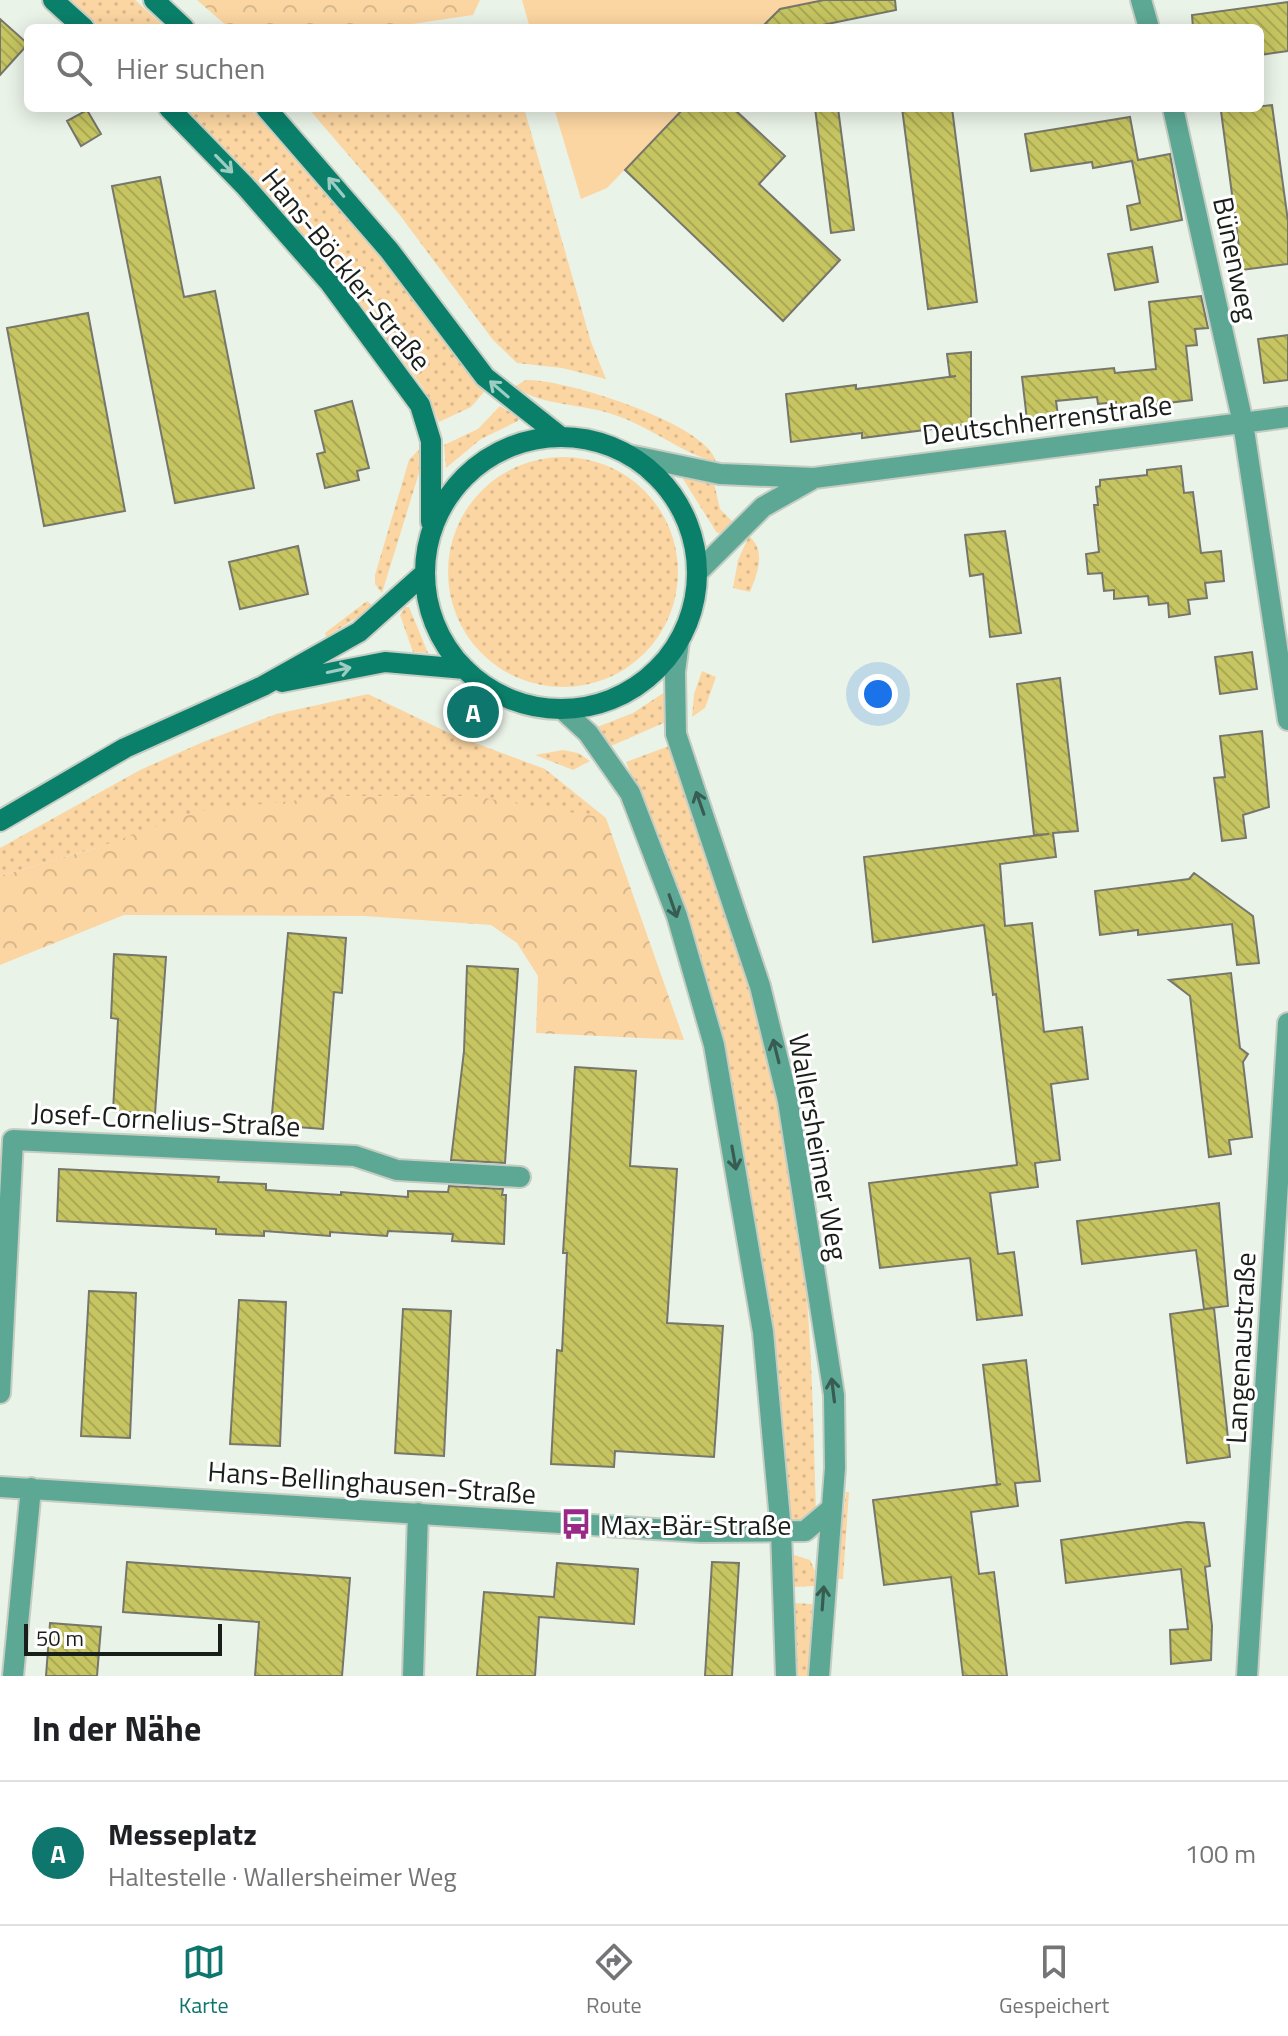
<!DOCTYPE html>
<html lang="de">
<head>
<meta charset="utf-8">
<style>
	:root { --surface:#fff; --page:#f6f6f6; --text:#202124; --muted:#757577; --line:#e0e0e0; --accent:#0f766e }
	body { margin:0; font-family:"Titillium Web",sans-serif; background:var(--page); color:var(--text) }
	.scale { position:absolute; left:24px; bottom:20px; width:198px; box-sizing:border-box; padding-left:8px; border:4px solid #1a1e1a; border-top:0; font-size:22px; line-height:28px; white-space:nowrap; color:#1a1e1a; -webkit-text-stroke:6px #fff; paint-order:stroke }
	.you { position:absolute; left:878px; top:694px; width:28px; height:28px; margin:-20px; border:6px solid #fff; border-radius:50%; background:#1a73e8; box-shadow:0 0 0 12px #1a73e833 }
	.badge { display:grid; place-items:center; width:52px; height:52px; border-radius:50%; background:var(--accent); color:#fff; font-size:26px; font-weight:700 }
	.pin { position:absolute; translate:-50% -50%; border:4px solid #fff; box-shadow:0 2px 8px #0006 }
	.list { margin:0; padding:0; list-style:none }
	h2 { display:flex; justify-content:space-between; align-items:center; height:104px; margin:0; padding:0 32px; font-size:34px }
	h2 small { font-size:26px; font-weight:400; color:var(--muted) }
	.list li { display:grid; grid-template-columns:52px 1fr auto; gap:24px; align-items:center; box-sizing:border-box; height:144px; padding:0 32px; border-top:2px solid var(--line) }
	.list b { display:block; font-size:30px; white-space:nowrap }
	.list p { margin:0; font-size:26px; white-space:nowrap; color:var(--muted) }
	.list em { font-size:26px; font-style:normal; color:var(--muted) }
	.icon { flex:none; width:44px; height:44px; fill:none; stroke:currentColor; stroke-width:2; stroke-linecap:round; stroke-linejoin:round }
	.map { position:relative; flex:none; width:1288px; height:1676px; overflow:hidden }
	.search { position:absolute; background:var(--surface); box-shadow:0 4px 20px #0003; left:24px; right:24px; top:24px; height:88px; display:flex; align-items:center; gap:20px; box-sizing:border-box; padding:0 28px; border-radius:12px; color:var(--muted); font-size:30px }
	.sheet { height:248px; background:var(--surface) }
	nav { display:flex; justify-content:space-around; align-items:center; box-sizing:border-box; height:112px; border-top:2px solid var(--line); background:var(--surface); font-size:22px; color:var(--muted) }
	nav a { display:grid; justify-items:center; gap:4px }
	nav .on { color:var(--accent) }
	.map>svg:first-child { display:block }
	.grass { fill:url(#grass-dots) }
	.forest { fill:url(#forest-crowns) }
	.garden { fill:#fcd6a2 }
	.building { fill:url(#building-back-hatch); stroke:#76766b; stroke-width:2 }
	.lines { fill:none; stroke-linecap:round; stroke-linejoin:round }
	.minor-casing { stroke:#c5cdc3; stroke-width:24 }
	.tertiary-casing { stroke:#c5cdc3; stroke-width:24 }
	.secondary-casing { stroke:#c5cdc3; stroke-width:24 }
	.minor { stroke:#5ca894; stroke-width:20 }
	.tertiary { stroke:#5ca894; stroke-width:20 }
	.secondary { stroke:#0a806a; stroke-width:20 }
	.oneway { stroke:#9dccc3 }
	.oneway2 { stroke:#385c51 }
	.labels { text-anchor:middle; dominant-baseline:central; stroke-width:6; stroke-linejoin:round; paint-order:stroke }
	.street-label { font-size:28px; fill:#1a1e1a; stroke:#fff }
	.poi-label { font-size:28px; fill:#1a1e1a; stroke:#fff; text-anchor:start }
</style>
</head>
<body>
<div class="map">
<svg width="1288" height="1676" viewBox="0 0 1288 1676">
	<defs>
		<pattern id="grass-dots" width="8" height="8" patternUnits="userSpaceOnUse" patternTransform="scale(2)"><rect width="8" height="8" fill="#fcd6a2"/><path d="M2 2h.1M6 6h.1" fill="none" stroke="#d7b78b" stroke-width="1.8" stroke-linecap="round"/></pattern>
		<pattern id="forest-crowns" width="20" height="18" patternUnits="userSpaceOnUse" patternTransform="scale(2)"><rect width="20" height="18" fill="#fcd6a2"/><path d="M2 6a3 3 0 1 1 6 0M12 15a3 3 0 1 1 6 0" fill="none" stroke="#d7b78b"/></pattern>
		<pattern id="building-back-hatch" width="6" height="6" patternUnits="userSpaceOnUse" patternTransform="scale(2)"><rect width="6" height="6" fill="#c6c561"/><path d="M-1 5l2 2M0 0l6 6M5-1l2 2" fill="none" stroke="#aaa954"/></pattern>
	</defs>
	<rect width="100%" height="100%" fill="#eaf3e8"/>
	<!-- grass -->
	<path class="grass" d="M70,0H135L166,28H101Z
		M185,108H250L380,257L484,392L471,407L439,422L423,388L339,275Z
		M308,108H524L591,342L606,379L562,368L517,363L493,340L399,214Z
		M526,380C562,378 709,424 716,462C679,452 651,427 615,415C582,403 545,407 514,387Z
		M500,406L519,418L518,421L481,439L446,468L444,445L478,429Z
		M420,448L419,473L382,593L375,584V575L409,460Z
		M448 572a115 115 0 1 1 230 0a115 115 0 1 1-230 0Z
		M687,475L714,483L720,509L732,521L721,533H717L683,479Z
		M749,536C767,552 757,573 750,592L733,588L738,560Z
		M367,601L373,606L369,610L326,637L325,633Z
		M405,607H409L428,653L413,652L400,615Z
		M702,671L716,677L705,708L692,717L694,694Z
		M671,688L668,721L611,746L592,729L633,713Z
		M368,694L451,734L545,769L606,818L574,816L96,848L0,876V848L140,770L203,742L276,714Z
		M669,746C710,865 752,983 780,1106C810,1238 812,1378 816,1512L804,1521H791C774,1367 761,1211 724,1060C699,958 667,859 626,762Z
		M563,750L578,753L590,761L573,770L535,755Z
		M846,1492H849L843,1579H836Z
		M791,1554L810,1560L815,1571L814,1586L793,1587Z
		M793,1603L812,1604L809,1676H792Z"/>
	<!-- forest -->
	<path class="forest" d="M197,0H480L473,15L385,28H229Z
		M336,796H472L606,818L684,1040L536,1033L538,976L517,943L491,925L364,916L124,915L0,965V876L96,848L199,811Z"/>
	<!-- garden -->
	<path class="garden" d="M522,0H824L780,9L761,28H530Z
		M554,108H684L607,188L581,199Z"/>
	<!-- building -->
	<path class="building" d="M824,0H895L896,10L808,28H761L780,9Z
		M1288,2V51L1260,55V28H1193L1192,15Z
		M0,19L28,44L0,75Z
		M1272,105L1288,221V264L1242,270L1221,111Z
		M684,108H733L785,156L759,184L840,260L783,321L625,170Z
		M815,108H838L854,230L831,233Z
		M902,108H952L977,302L928,309Z
		M87,110L101,134L81,146L67,121Z
		M1130,117L1138,160L1170,154L1182,220L1131,230L1127,206L1140,203L1132,161L1093,168L1092,162L1031,171L1025,134Z
		M160,177L184,297L215,291L254,488L175,503L112,186Z
		M1152,247L1158,282L1115,290L1108,254Z
		M1201,296L1208,328L1195,329L1197,345L1186,346L1192,400L1116,409V402L1098,404L1097,397L1056,401L1058,416L1027,420L1022,377L1114,368L1115,373L1156,369L1149,302Z
		M88,313L125,511L44,526L7,328Z
		M1288,335V380L1264,383L1258,339Z
		M971,352V424L862,438V433L791,442L786,394L856,385V389L956,376L950,377L947,354Z
		M352,401L369,468L357,471L359,480L325,488L317,454L325,452L315,411Z
		M1181,466L1184,493L1193,492L1201,553L1221,551L1224,581L1205,583L1207,598L1188,600L1190,614L1169,617L1168,603L1149,605L1148,596L1114,599V590L1104,591L1102,573L1088,574L1086,554L1099,552L1094,505H1098L1096,487L1100,486V480L1147,475V470Z
		M1005,531L1021,633L990,637L983,574L970,576L965,535Z
		M298,546L308,594L240,609L229,562Z
		M1252,652L1257,689L1220,694L1215,657Z
		M1060,678L1078,831L1053,833L1056,857L1000,864L1005,926L1032,923L1044,1032L1082,1027L1088,1079L1051,1084L1060,1160L1035,1163L1038,1187L990,1193L998,1254L1014,1252L1022,1315L977,1320L970,1258L880,1268L869,1183L1017,1165L996,994L993,995L984,925L873,942L864,857L1049,834L1034,835L1017,684Z
		M1262,731L1269,807L1243,815L1246,838L1222,841L1214,778L1225,777L1220,736Z
		M1194,873L1253,916L1259,963L1237,965L1232,924L1138,935V930L1100,935L1095,891L1189,879Z
		M288,933L346,938L342,993L334,992L323,1129L271,1125Z
		M114,954L166,957L155,1114L113,1111L118,1019L111,1018Z
		M467,966L518,969L505,1163L451,1160L464,1051Z
		M1231,973L1240,1048L1248,1054L1243,1062L1252,1137L1229,1140L1231,1154L1209,1157L1190,996L1169,980Z
		M575,1067L636,1071L630,1166L677,1169L667,1323L723,1326L714,1457L615,1451L614,1467L551,1464L557,1350L562,1351L567,1253H563Z
		M59,1169L219,1177L218,1182L266,1184V1190L341,1195V1192L408,1197V1191L448,1192L449,1186L503,1189L502,1195H506L504,1244L452,1241L453,1234L388,1231L387,1236L330,1232V1236L264,1231V1236L216,1234V1229L57,1221Z
		M1219,1203L1228,1306L1204,1309L1196,1250L1082,1264L1077,1221Z
		M89,1291L136,1293L130,1438L81,1436Z
		M239,1300L286,1302L280,1446L230,1444Z
		M1214,1308L1230,1457L1187,1463L1170,1314Z
		M403,1309L451,1311L444,1456L395,1453Z
		M1026,1360L1040,1481L1015,1483L1018,1506L971,1512L979,1574L994,1572L1007,1676H963L951,1577L884,1585L873,1500L1001,1484L997,1485L983,1365Z
		M1187,1522L1204,1523L1210,1566L1205,1567L1212,1626L1211,1660L1171,1664L1170,1630L1188,1629L1181,1569L1066,1583L1061,1540Z
		M127,1562L350,1578L342,1676H255L259,1622L123,1612Z
		M712,1562L739,1563L732,1676H705Z
		M557,1563L638,1569L634,1624L539,1617L535,1676H477L484,1592L554,1597Z
		M50,1623L101,1627L97,1676H46Z"/>
	<g class="lines">
		<defs>
			<path id="minor" d="M1141,0L1149,28
				M1173,108L1243,423L1288,720
				M629,455L720,474L814,478L1288,417
				M697,573L763,507L811,480
				M0,1393L13,1140L355,1156L397,1170L520,1177
				M0,1487L701,1532L805,1531L830,1510
				M13,1676L31,1488
				M413,1676L418,1513
				M1247,1676L1288,1023"/>
			<path id="tertiary" d="M679,641L675,672L676,734L760,986L788,1101L834,1395L835,1468L819,1676
				M562,709L588,733L630,793L677,916L714,1045L763,1332L781,1531L786,1676"/>
			<path id="secondary" d="M53,0L84,28
				M154,0L184,28
				M169,108L245,186L330,283L420,405L431,441V522
				M266,108L389,250L485,377L561,437
				M425 573a136 136 0 1 1 272 0a136 136 0 1 1-272 0Z
				M282,682L385,662L465,669
				M0,821L125,748L263,686L359,632L425,573"/>
		</defs>
		<!-- minor casing -->
		<use href="#minor" class="minor-casing"/>
		<!-- tertiary casing -->
		<use href="#tertiary" class="tertiary-casing"/>
		<!-- secondary casing -->
		<use href="#secondary" class="secondary-casing"/>
		<!-- minor -->
		<use href="#minor" class="minor"/>
		<!-- tertiary -->
		<use href="#tertiary" class="tertiary"/>
		<!-- secondary -->
		<use href="#secondary" class="secondary"/>
	</g>
	<!-- one-way arrows -->
	<defs><path id="oneway-shaft" d="M-6 0H5M1.5-3L5.5 0L1.5 3" fill="none" stroke-width="1.6" stroke-linecap="round" stroke-linejoin="round" transform="scale(2)"/></defs>
	<g class="oneway">
		<use href="#oneway-shaft" transform="translate(224 164) rotate(46)"/>
		<use href="#oneway-shaft" transform="translate(336 187) rotate(-130)"/>
		<use href="#oneway-shaft" transform="translate(499 389) rotate(-139)"/>
		<use href="#oneway-shaft" transform="translate(339 670) rotate(-12)"/>
	</g>
	<g class="oneway2">
		<use href="#oneway-shaft" transform="translate(700 803) rotate(-109)"/>
		<use href="#oneway-shaft" transform="translate(673 906) rotate(71)"/>
		<use href="#oneway-shaft" transform="translate(776 1051) rotate(-104)"/>
		<use href="#oneway-shaft" transform="translate(734 1158) rotate(80)"/>
		<use href="#oneway-shaft" transform="translate(833 1390) rotate(-97)"/>
		<use href="#oneway-shaft" transform="translate(823 1598) rotate(-86)"/>
	</g>
	<!-- icons -->
	<defs>
		<symbol id="bus-bare" viewBox="-9 -9 18 18"><path d="M-5-6H5V4H4V6H2V4H-2V6H-4V4H-5ZM-3.5-4V0h7V-4ZM-3.5 1.2v1.5H-2V1.2ZM2 1.2v1.5H3.5V1.2Z" fill="#9a2886" stroke="#fff" stroke-width="2.5" paint-order="stroke"/></symbol>
	</defs>
	<g fill-rule="evenodd">
		<use href="#bus-bare" x="554" y="1502" width="44" height="44"/>
	</g>
	<g class="labels">
		<!-- street labels -->
		<g class="street-label">
			<text transform="translate(1236 259) rotate(78)">Bünenweg</text>
			<text transform="translate(347 269) rotate(51)">Hans-Böckler-Straße</text>
			<text transform="translate(1047 419) rotate(-7)">Deutschherrenstraße</text>
			<text transform="translate(166 1119) rotate(3)">Josef-Cornelius-Straße</text>
			<text transform="translate(819 1147) rotate(80)">Wallersheimer Weg</text>
			<text transform="translate(1240 1348) rotate(-87)">Langenaustraße</text>
			<text transform="translate(372 1482) rotate(4)">Hans-Bellinghausen-Straße</text>
		</g>
		<!-- poi labels -->
		<g class="poi-label">
			<text x="600" y="1524">Max-Bär-Straße</text>
		</g>
	</g>
</svg>
<div class="scale">50 m</div>
<div class="you"></div>
<div class="pin badge" style="left:473px;top:712px">A</div>
<div class="search"><svg class="icon" aria-label="search" viewBox="0 0 24 24"><circle cx="10" cy="10" r="6"/><path d="M15 15l6 6"/></svg>Hier suchen</div>
</div>
<section class="sheet">
<h2>In der Nähe<small></small></h2>
<ul class="list">
<li><span class="badge">A</span><div><b>Messeplatz</b><p>Haltestelle · Wallersheimer Weg</p></div><em>100 m</em></li>
</ul>
</section>
<nav>
<a class="on"><svg class="icon" aria-label="map" viewBox="0 0 24 24"><path d="M3 6l6-2 6 2 6-2v14l-6 2-6-2-6 2zM9 4v14M15 6v14"/></svg>Karte</a>
<a><svg class="icon" aria-label="directions" viewBox="0 0 24 24"><path d="M12 3l9 9-9 9-9-9zM9 14v-3h6M13 9l2 2-2 2"/></svg>Route</a>
<a><svg class="icon" aria-label="saved" viewBox="0 0 24 24"><path d="M7 4h10v16l-5-4-5 4z"/></svg>Gespeichert</a>
</nav>
</body>
</html>
